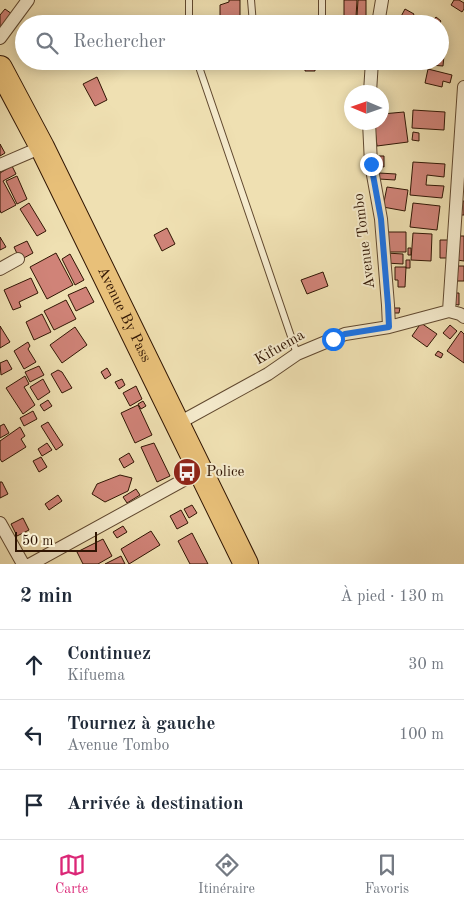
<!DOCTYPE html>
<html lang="fr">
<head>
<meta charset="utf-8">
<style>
	:root { --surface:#fff; --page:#f2f2f3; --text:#1f2937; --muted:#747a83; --line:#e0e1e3; --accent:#db2777 }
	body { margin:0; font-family:"Old Standard TT",serif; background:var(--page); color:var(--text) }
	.compass { position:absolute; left:344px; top:85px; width:45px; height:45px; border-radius:50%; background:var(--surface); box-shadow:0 2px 12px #0003; rotate:272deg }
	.scale { position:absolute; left:15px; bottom:12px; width:82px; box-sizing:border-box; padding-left:5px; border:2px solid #301503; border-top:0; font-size:14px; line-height:18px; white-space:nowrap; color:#301503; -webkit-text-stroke:4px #f5ebcd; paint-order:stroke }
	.stop { position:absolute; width:15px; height:15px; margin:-11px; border:4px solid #1a73e8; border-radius:50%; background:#fff }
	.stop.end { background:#1a73e8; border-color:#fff; box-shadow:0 1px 5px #0008 }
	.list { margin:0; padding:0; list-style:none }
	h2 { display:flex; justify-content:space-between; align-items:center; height:65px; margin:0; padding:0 20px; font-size:21px }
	h2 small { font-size:16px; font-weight:400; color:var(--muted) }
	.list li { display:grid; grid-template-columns:32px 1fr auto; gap:15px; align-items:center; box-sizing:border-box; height:70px; padding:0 20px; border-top:1px solid var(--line) }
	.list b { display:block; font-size:19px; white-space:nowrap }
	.list p { margin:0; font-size:16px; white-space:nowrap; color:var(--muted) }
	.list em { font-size:16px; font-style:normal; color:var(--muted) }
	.icon { flex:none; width:28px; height:28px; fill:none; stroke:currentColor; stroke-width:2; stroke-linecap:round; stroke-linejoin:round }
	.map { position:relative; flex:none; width:464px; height:564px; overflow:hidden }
	.search { position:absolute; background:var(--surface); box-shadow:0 2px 12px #0003; left:15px; right:15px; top:15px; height:55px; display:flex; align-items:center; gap:12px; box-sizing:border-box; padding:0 18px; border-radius:28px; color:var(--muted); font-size:19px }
	.sheet { height:275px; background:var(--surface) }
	nav { display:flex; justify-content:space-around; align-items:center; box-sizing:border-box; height:70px; border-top:1px solid var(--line); background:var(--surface); font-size:14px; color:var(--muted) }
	nav a { display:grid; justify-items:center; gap:2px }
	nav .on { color:var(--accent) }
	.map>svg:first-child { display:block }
	.building { fill:#d08378; stroke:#301503 }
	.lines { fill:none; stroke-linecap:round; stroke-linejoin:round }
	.lane-casing { stroke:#60482f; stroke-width:8 }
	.street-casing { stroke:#60482f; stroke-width:14 }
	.highway-casing { stroke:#301503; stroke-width:26 }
	.lane { stroke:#f5ebcd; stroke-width:6 }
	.street { stroke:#f5ebcd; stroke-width:12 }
	.highway { stroke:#e8c079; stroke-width:24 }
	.route { stroke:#1a73e8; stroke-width:6 }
	.labels { text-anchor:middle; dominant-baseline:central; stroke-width:4; stroke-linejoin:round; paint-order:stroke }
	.street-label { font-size:15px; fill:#301503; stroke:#f5ebcd }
	.poi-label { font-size:15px; fill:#301503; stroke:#f5ebcd; text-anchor:start }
</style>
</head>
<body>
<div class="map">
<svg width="464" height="564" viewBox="0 0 464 564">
	<rect width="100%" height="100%" fill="#efe0b2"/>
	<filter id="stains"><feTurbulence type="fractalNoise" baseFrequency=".004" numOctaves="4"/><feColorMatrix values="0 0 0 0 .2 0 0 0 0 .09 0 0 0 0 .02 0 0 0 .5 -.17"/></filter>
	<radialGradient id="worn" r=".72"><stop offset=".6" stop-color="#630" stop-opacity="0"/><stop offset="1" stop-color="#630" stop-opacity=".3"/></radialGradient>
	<!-- building -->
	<path class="building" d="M229,0H240V22H220V5L229,2Z
		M344,0H357L356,17H344Z
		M358,0H366V16H357Z
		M454,0H459L464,3V9L462,12L451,5Z
		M5,9L12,14L0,28V15Z
		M405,9L414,14L409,24H397Z
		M436,17L441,21L439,24H430Z
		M338,20H347V24H338Z
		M440,45L445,46L443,66L418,64V61H440Z
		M212,61H220V68L212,67Z
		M328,61H337L336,69H328Z
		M305,67H315V71H305Z
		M428,69L452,75L450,83L443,81L442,87L425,83Z
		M97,77L107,100L95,106L83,84Z
		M413,110L445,112L444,130L412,128Z
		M404,112L408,142L377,146L374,122H382V114Z
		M413,132L419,133V141L412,140Z
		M0,144L5,153L0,156Z
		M378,156H384V167L378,166Z
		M413,162L445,164L444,177L427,175L426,185L444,186L442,198L410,195Z
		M12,166L16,174L3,181L16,205L1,213L0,210V173Z
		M379,173L396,174L395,180L379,179Z
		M17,176L27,199L17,204L6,181Z
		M387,187L408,190L405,211L383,207Z
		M463,201H464V215H461Z
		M29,203L46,231L37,236L20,209Z
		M413,203L440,206L437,230L410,227Z
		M167,228L175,244L162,251L154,235Z
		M385,232H406V252H384Z
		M413,233L432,234L431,261L411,260Z
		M458,236H464V261L457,260Z
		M0,237L6,247L0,250Z
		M440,240H448L447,258H440Z
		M27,241L33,253L20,260L14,247Z
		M408,248H411V255H408Z
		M56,253L73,285L47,299L30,267Z
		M386,253L403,254V264L386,263Z
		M70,254L84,280L75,285L62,259Z
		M406,260H410V268H406Z
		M458,266H464V281H457Z
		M395,267H406L405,287H398V280H395Z
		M323,272L328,286L307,294L301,280Z
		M31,278L38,293L19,302L21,307L13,310L4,290Z
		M86,287L94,302L76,311L68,295Z
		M452,293H459V305L452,304Z
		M66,300L76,319L54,330L44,311Z
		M394,308H400L399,313H394Z
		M42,314L51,332L34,340L26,322Z
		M421,323L437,334L427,347L412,336Z
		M450,325L457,331L450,339L443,333Z
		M0,326L10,342L0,348Z
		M75,327L87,345L62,363L50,345Z
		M461,331L464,334V363L447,351Z
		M28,342L30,346L28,349L36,362L24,369L14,351Z
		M438,351L443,354L441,358L435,355Z
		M7,360L12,369L1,375L0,363Z
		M39,366L44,375L30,382L25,372Z
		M107,368L111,375L105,379L101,372Z
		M58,370L62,372L72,388L62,393L51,374Z
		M25,376L29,384L24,387L35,405L23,414L6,388Z
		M43,379L50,392L38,400L30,387Z
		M122,379L125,385L119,389L115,382Z
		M136,386L142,399L130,406L123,393Z
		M48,400L52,406L44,411L40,405Z
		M143,401L146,406L141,409L138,404Z
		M138,405L152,435L135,443L121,413Z
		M33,411L37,419L24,426L20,418Z
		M48,422L63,445L56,450L41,426Z
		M4,424L9,433L0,438V426Z
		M20,427L25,436L21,439L26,447L2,462L0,459V441Z
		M47,443L52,450L42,456L38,449Z
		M154,443L170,476L157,482L141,447Z
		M129,453L134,462L124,468L119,459Z
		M41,457L47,467L39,472L33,461Z
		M120,475L132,478L128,491L105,502L92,494L97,484Z
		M0,482H2L8,494L0,498Z
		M136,489L140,495L127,503L123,497Z
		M58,495L62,501L49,510L45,504Z
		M192,505L197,513L189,518L184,509Z
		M181,510L188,523L177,529L170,516Z
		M23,518L29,530L17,536L11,524Z
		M123,526L127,532L117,538L113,532Z
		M151,531L160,545L129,564L121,549Z
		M192,533L208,564H190L178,541Z
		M103,539L112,556L98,564H83L77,552Z
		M121,556L125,564H105Z"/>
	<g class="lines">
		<defs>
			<path id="lane" d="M189,0V24
				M251,0L253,24
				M322,24V0
				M197,61L297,354"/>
			<path id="street" d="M378,24L382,0
				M0,38L28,0
				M370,92L372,61
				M369,122L371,164L381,219L388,305L389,327
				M0,165L42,147
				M0,269L18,259
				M449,311L464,87
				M177,424L268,374L297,354L345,334L389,327L449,311L460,314L464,317
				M0,523L23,564
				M31,564L200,471"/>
			<g id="highway">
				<path id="s1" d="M0,68L42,147L246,564"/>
			</g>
		</defs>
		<!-- lane casing -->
		<use href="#lane" class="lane-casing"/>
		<!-- street casing -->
		<use href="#street" class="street-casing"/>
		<!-- highway casing -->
		<use href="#highway" class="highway-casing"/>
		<!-- lane -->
		<use href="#lane" class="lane"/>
		<!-- street -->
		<use href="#street" class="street"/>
		<!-- highway -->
		<use href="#highway" class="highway"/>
	</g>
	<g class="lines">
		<!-- route -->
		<path class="route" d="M333,339L345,334L389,327L388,305L381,219L371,164"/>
	</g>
	<!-- icons -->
	<defs>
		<symbol id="bus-disc" viewBox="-11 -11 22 22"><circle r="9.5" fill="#8f2418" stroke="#f5ebcd"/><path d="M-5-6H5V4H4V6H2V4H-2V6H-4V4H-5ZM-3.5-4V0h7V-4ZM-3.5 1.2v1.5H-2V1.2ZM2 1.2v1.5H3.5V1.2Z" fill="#fff"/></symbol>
	</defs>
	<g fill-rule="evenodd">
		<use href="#bus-disc" x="171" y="456" width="32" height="32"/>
	</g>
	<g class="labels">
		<!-- street labels -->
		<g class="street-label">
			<text transform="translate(365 241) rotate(-97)">Avenue Tombo</text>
			<text stroke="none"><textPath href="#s1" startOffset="276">Avenue By Pass</textPath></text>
			<text transform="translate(280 348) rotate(-30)">Kifuema</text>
		</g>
		<!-- poi labels -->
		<g class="poi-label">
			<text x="206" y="472">Police</text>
		</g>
	</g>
	<rect width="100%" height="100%" filter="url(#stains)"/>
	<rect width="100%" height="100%" fill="url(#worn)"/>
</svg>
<svg class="compass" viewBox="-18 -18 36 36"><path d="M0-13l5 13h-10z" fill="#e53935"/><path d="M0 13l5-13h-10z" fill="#747a83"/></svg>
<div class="scale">50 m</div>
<div class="stop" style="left:333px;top:339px"></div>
<div class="stop end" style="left:371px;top:164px"></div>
<div class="search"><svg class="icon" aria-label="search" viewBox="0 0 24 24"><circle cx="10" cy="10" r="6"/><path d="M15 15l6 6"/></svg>Rechercher</div>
</div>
<section class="sheet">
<h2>2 min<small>À pied · 130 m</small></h2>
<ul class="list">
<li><svg class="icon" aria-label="ahead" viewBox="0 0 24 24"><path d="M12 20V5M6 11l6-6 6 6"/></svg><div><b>Continuez</b><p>Kifuema</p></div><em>30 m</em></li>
<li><svg class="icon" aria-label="left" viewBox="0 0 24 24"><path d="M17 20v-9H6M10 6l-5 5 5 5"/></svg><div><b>Tournez à gauche</b><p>Avenue Tombo</p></div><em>100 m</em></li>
<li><svg class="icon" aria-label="arrive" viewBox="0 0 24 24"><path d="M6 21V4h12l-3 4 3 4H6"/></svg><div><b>Arrivée à destination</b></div></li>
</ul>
</section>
<nav>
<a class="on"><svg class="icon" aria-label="map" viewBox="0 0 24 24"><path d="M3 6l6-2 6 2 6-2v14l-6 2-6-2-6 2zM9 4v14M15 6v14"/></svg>Carte</a>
<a><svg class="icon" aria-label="directions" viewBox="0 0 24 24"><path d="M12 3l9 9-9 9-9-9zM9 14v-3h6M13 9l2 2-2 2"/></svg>Itinéraire</a>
<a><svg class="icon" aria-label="saved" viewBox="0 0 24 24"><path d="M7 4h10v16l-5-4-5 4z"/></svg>Favoris</a>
</nav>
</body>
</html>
